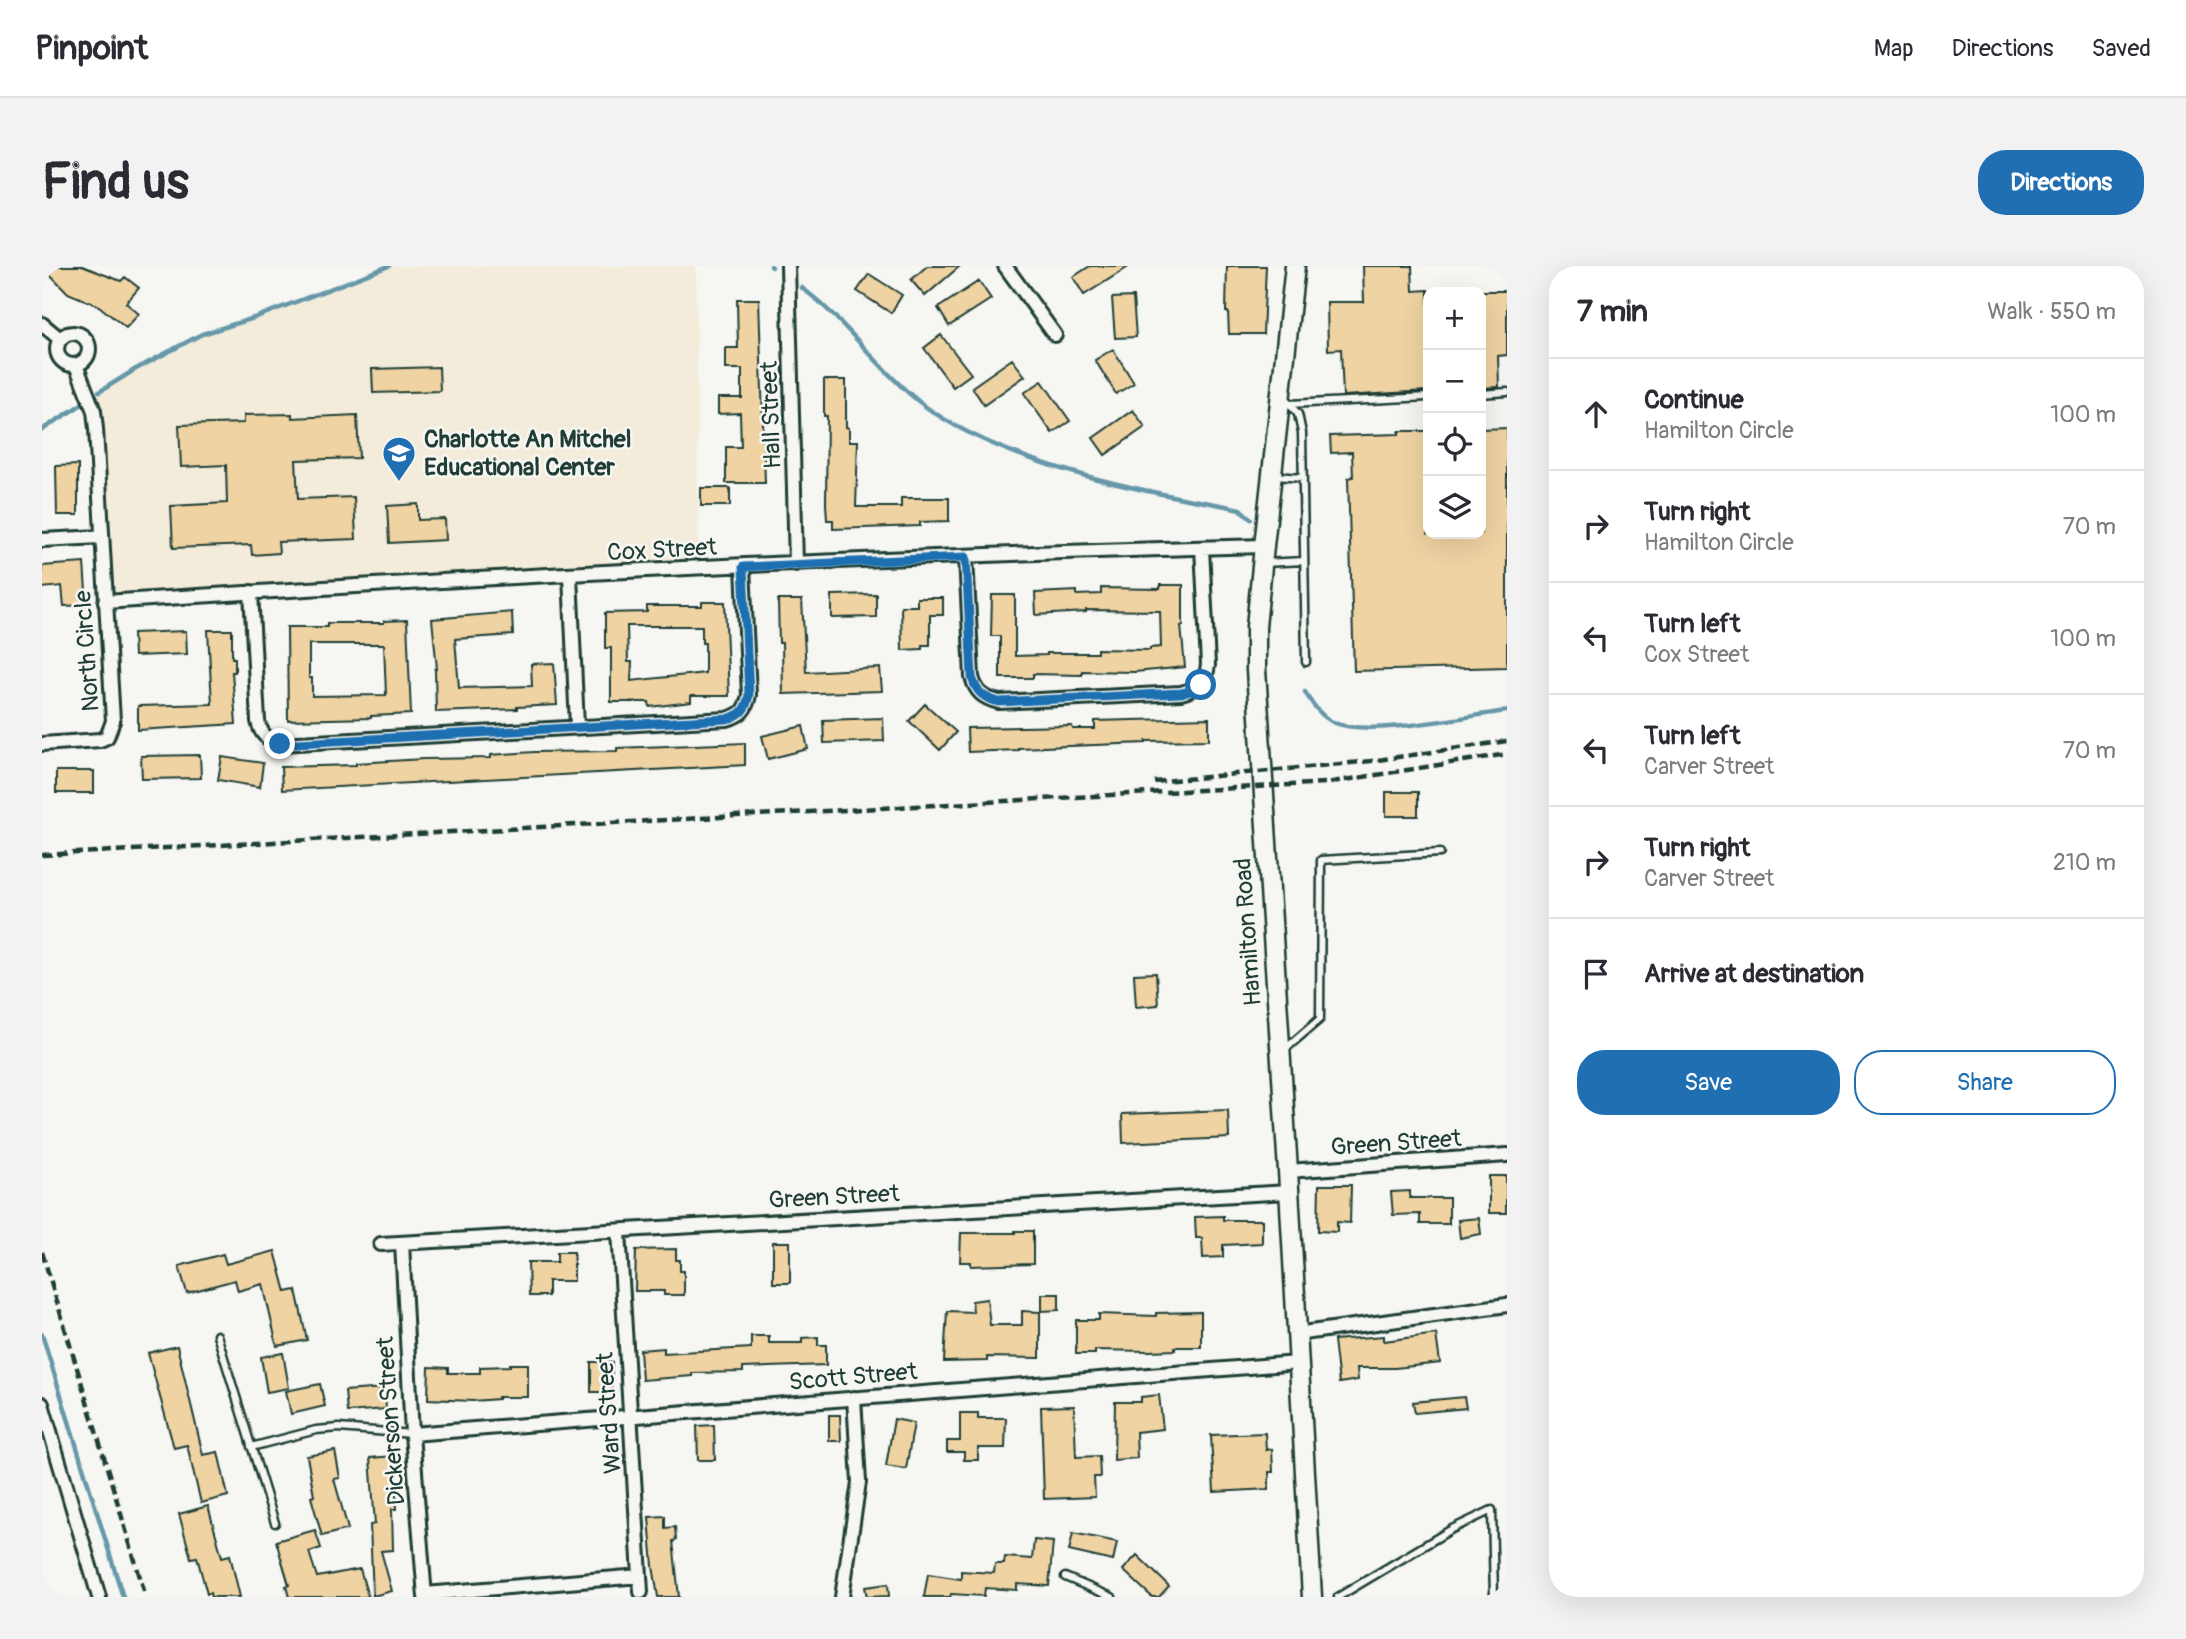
<!DOCTYPE html>
<html lang="en">
<head>
<meta charset="utf-8">
<style>
	:root { --surface:#fff; --page:#f2f2f3; --text:#2b2b33; --muted:#7c7c81; --line:#e1e1e2; --accent:#1f6fb2 }
	body { margin:0; font-family:Pangolin,sans-serif; background:var(--page); color:var(--text) }
	.controls { position:absolute; right:21px; top:21px; display:grid; overflow:hidden; border-radius:14px; box-shadow:0 7px 28px #0002 }
	.controls button { width:63px; height:63px; display:grid; place-items:center; padding:0; border:0; border-bottom:2px solid var(--line); background:var(--surface); color:var(--text); font:35px sans-serif }
	.stop { position:absolute; width:21px; height:21px; margin:-16px; border:5px solid #1f6fb2; border-radius:50%; background:#fff }
	.stop.end { background:#1f6fb2; border-color:#fff; box-shadow:0 2px 7px #0008 }
	.list { margin:0; padding:0; list-style:none }
	h2 { display:flex; justify-content:space-between; align-items:center; height:91px; margin:0; padding:0 28px; font-size:30px }
	h2 small { font-size:23px; font-weight:400; color:var(--muted) }
	.list li { display:grid; grid-template-columns:46px 1fr auto; gap:21px; align-items:center; box-sizing:border-box; height:112px; padding:0 28px; border-top:2px solid var(--line) }
	.list b { display:block; font-size:26px; white-space:nowrap }
	.list p { margin:0; font-size:23px; white-space:nowrap; color:var(--muted) }
	.list em { font-size:23px; font-style:normal; color:var(--muted) }
	.actions { display:flex; gap:14px; padding:21px 28px }
	.actions a { flex:1; padding:16px 0; border:2px solid var(--accent); border-radius:28px; text-align:center; font-size:24px; color:var(--accent) }
	.actions .main { background:var(--accent); color:#fff }
	.icon { flex:none; width:38px; height:38px; fill:none; stroke:currentColor; stroke-width:2; stroke-linecap:round; stroke-linejoin:round }
	.map { position:relative; flex:none; width:1465px; height:1331px; overflow:hidden; border-radius:28px }
	header { display:flex; align-items:center; gap:42px; box-sizing:border-box; height:98px; padding:0 35px; background:var(--surface); border-bottom:2px solid var(--line) }
	header strong { font-size:33px }
	nav { display:flex; gap:38px; margin-inline-start:auto; font-size:24px }
	.intro { display:flex; align-items:center; justify-content:space-between; box-sizing:border-box; height:168px; padding:0 42px }
	h1 { margin:0; font-size:49px }
	.button { padding:18px 32px; border-radius:28px; background:var(--accent); color:#fff; font-size:24px; font-weight:700 }
	main { display:flex; gap:42px; padding:0 42px }
	aside { flex:1; background:var(--surface); border-radius:28px; box-shadow:0 7px 28px #0002 }
	.map>svg:first-child { display:block }
	.built { fill:#f4ecda }
	.lines { fill:none; stroke-linecap:round; stroke-linejoin:round }
	.stream { stroke:#6698a9; stroke-width:4.5 }
	.building { fill:#f0d3a3; stroke:#1f3d34; stroke-width:2; fill-rule:evenodd }
	.lane-casing { stroke:#1f3d34; stroke-width:11 }
	.street-casing { stroke:#1f3d34; stroke-width:18 }
	.secondary-casing { stroke:#1f3d34; stroke-width:23 }
	.lane { stroke:#f6f6f2; stroke-width:6 }
	.street { stroke:#f6f6f2; stroke-width:12 }
	.secondary { stroke:#f6f6f2; stroke-width:18 }
	.rail { stroke:#1f3d34; stroke-width:4.5; stroke-dasharray:10 5; stroke-linecap:butt }
	.route { stroke:#1f6fb2; stroke-width:9 }
	.labels { text-anchor:middle; dominant-baseline:central; stroke-width:5; stroke-linejoin:round; paint-order:stroke }
	.street-label { font-size:24px; fill:#1f3d34; stroke:#f6f6f2 }
	.poi-label { font-size:24px; font-weight:bold; fill:#1f3d34; stroke:#f6f6f2; text-anchor:start }
</style>
</head>
<body>
<header>
<strong>Pinpoint</strong>
<nav><a>Map</a><a>Directions</a><a>Saved</a></nav>
</header>
<div class="intro"><h1>Find us</h1><a class="button">Directions</a></div>
<main>
<div class="map">
<svg width="1465" height="1331" viewBox="0 0 1465 1331">
	<rect width="100%" height="100%" fill="#f6f6f2"/>
	<filter id="ink" filterUnits="userSpaceOnUse"><feTurbulence type="fractalNoise" baseFrequency=".0143" numOctaves="2"/><feDisplacementMap in="SourceGraphic" scale="14" xChannelSelector="R" yChannelSelector="G"/><feConvolveMatrix kernelMatrix="1 2 1 2 8 2 1 2 1" color-interpolation-filters="sRGB"/></filter>
	<g filter="url(#ink)">
		<!-- built -->
		<path class="built" d="M347,0H654L657,303L63,336L48,133L94,103L160,68L212,52Z"/>
		<g class="lines">
			<!-- stream -->
			<path class="stream" d="M729,0L730,1
				M760,22C806,56 838,107 884,141C953,191 1062,217 1145,233C1163,236 1180,239 1198,243L1209,253
				M57,126L94,103L160,68L212,52L347,0
				M0,164L40,138
				M1263,426C1271,439 1279,451 1293,457C1329,471 1423,450 1465,445
				M0,1068L81,1331"/>
		</g>
		<!-- building -->
		<path class="building" d="M0,0H40L79,15L83,11L97,22L84,37L97,48L84,62L57,40L26,27Z
			M885,0H918L883,30L869,14Z
			M1048,0H1088L1042,29L1031,11Z
			M1185,0H1224L1221,68H1187L1186,46H1184Z
			M1321,0H1370L1371,25L1386,24V125L1301,130L1299,83L1286,84L1285,36H1322Z
			M827,8L860,29L849,47L815,25Z
			M937,15L949,33L907,60L896,42Z
			M1439,25H1465V89L1456,90L1457,121L1439,122Z
			M1091,31L1094,71L1073,72L1070,32Z
			M695,33H717L723,217H684V181H699L698,147L676,148V132H700V103H684V82H696Z
			M899,69L929,108L911,121L882,82Z
			M1071,83L1092,117L1074,128L1053,94Z
			M970,93L983,110L942,139L930,121Z
			M397,101L398,125L331,127L330,103Z
			M782,114H804V161L807,162V175H816L814,241H859V232H907V255L878,256V260L791,263V254H785L784,238L785,150H782Z
			M1000,115L1028,155L1010,167L982,127Z
			M1091,144L1103,161L1063,189L1051,172Z
			M250,148V152L315,149L317,192L254,194L256,233L312,231L314,273L236,276L237,287L210,289L209,279L131,282L129,240L185,237L184,199L139,201L137,159L202,157V149Z
			M1465,162V401L1312,405L1306,212L1311,211L1310,186L1289,187L1288,170L1357,168V165H1386V268H1439V163Z
			M36,199V249H15L14,200Z
			M659,222H688V240H659Z
			M376,238V254L403,253L404,274L347,277L345,240Z
			M42,297L45,339L22,340L20,320L0,322V300Z
			M1118,319H1141V360H1139L1143,401L1093,406L1040,405V409L991,408V412H958V370H949L950,329H973V390L1005,389V387H1055V383L1108,384V382L1119,381L1118,345L1044,344V346L994,349L993,327L1035,325V329L1059,328V322L1118,323Z
			M834,328V351L790,352V329Z
			M875,332H901V349H888V379H880V383L860,384L859,340H875Z
			M736,334H760L764,406L838,402L840,425L741,428L740,377H737Z
			M660,336H683L687,430H649V436L608,441L607,436H569V382H563V347L605,346V340H660ZM585,360H660V377H663V407L589,415L590,396H586Z
			M470,346L471,369L413,373L417,422L490,420L489,398L512,397L515,439L475,441V443L394,446L393,403H395L390,353Z
			M365,354L369,448L329,450V452L246,454L245,361H285V357H342V355ZM267,378H342L344,429L270,430V412H267Z
			M166,364H190V392H193V406H190L194,458L96,464V440L170,438Z
			M144,365L145,388L92,390L91,367Z
			M883,438L914,466L898,484L867,455Z
			M841,452L842,475L782,477L781,454Z
			M1167,452V474L1104,475V477L976,482V484L926,486L925,462L1030,460L1031,463H1053V455Z
			M761,460L766,483L726,493L720,470Z
			M703,477V499L240,524L239,501L314,499V497L382,493L449,492V489L492,486L575,485V482Z
			M158,489L159,512L100,513L99,490Z
			M180,491L221,497L218,521L176,514Z
			M14,505H52V527H14Z
			M1344,526H1376V550H1344Z
			M1114,707L1116,739L1094,741L1092,708Z
			M1186,844L1187,872L1081,877L1080,848Z
			M1447,910H1464V947H1447Z
			M1277,919H1309L1308,957L1295,956V966L1276,965Z
			M1368,925V932H1407V958H1378V948L1351,949L1349,926Z
			M1181,950V954H1220V977L1181,979V991L1161,992L1160,972H1154L1153,951Z
			M1437,952L1439,968L1418,972L1416,954Z
			M973,965H991V998L929,1000V996H918L919,967H973Z
			M731,976H748V1017H731Z
			M634,983V994H638V1005H642V1029H622V1025H593L594,984Z
			M233,985L244,1026L254,1024L265,1074L235,1080L221,1018L196,1025L193,1014L145,1027L137,1000L181,988L184,998Z
			M515,986H532V1015H506V1030H487L486,996H515Z
			M1000,1028H1017V1044L1000,1045Z
			M945,1033L948,1059H980V1045L998,1046V1092L945,1091V1095L902,1096L905,1045L931,1046L930,1035Z
			M1159,1046V1081H1133V1084L1107,1085L1053,1084V1088H1034V1054H1057V1048L1114,1050V1047Z
			M1394,1068L1398,1097L1353,1102H1315L1316,1114L1297,1117L1292,1074L1342,1070V1075Z
			M709,1070H727V1077H760V1072L776,1071V1079H784V1099L701,1102V1106L650,1107V1110L600,1114L598,1084L622,1082V1087L709,1082Z
			M135,1080L161,1189L176,1186L186,1230L159,1237L145,1179L132,1182L106,1087Z
			M241,1087L247,1122L225,1126L219,1091Z
			M549,1096H570L569,1126H549Z
			M468,1098H486V1131H456V1133L431,1135L386,1133L387,1101L406,1102V1107H438V1101L468,1100Z
			M278,1118L283,1140L249,1148L244,1125Z
			M343,1122L344,1143L305,1146L303,1125Z
			M1117,1129L1121,1163L1094,1166L1095,1192L1072,1194L1073,1136H1099V1131Z
			M1422,1131L1424,1142L1373,1147L1371,1136Z
			M1032,1140L1034,1191L1057,1190L1058,1211H1052L1053,1231L1002,1233L999,1141Z
			M918,1147H936V1152H964L963,1182H936V1194H922V1186H905V1175H918Z
			M787,1149H798L799,1175H787Z
			M852,1153L872,1157L864,1203L844,1200Z
			M672,1159L673,1194H656L655,1160Z
			M1223,1167L1224,1184L1230,1183L1231,1206H1227V1223L1172,1226L1169,1169Z
			M293,1185L298,1212L292,1213L306,1263L280,1270L269,1231L272,1230L265,1190Z
			M352,1190L355,1243H350L351,1284L339,1285L350,1325L331,1330L328,1259L333,1258L328,1192Z
			M166,1240L180,1291L188,1289L198,1331H169L168,1327L165,1328L155,1291L149,1292L137,1248Z
			M623,1250V1262L633,1261L634,1274L631,1275L637,1331H616L611,1300L607,1251Z
			M273,1264L279,1282L267,1286L275,1311L318,1303L326,1331H247L244,1320L247,1319L234,1275Z
			M1031,1267L1075,1276L1071,1295L1027,1285Z
			M992,1274L1011,1276L1007,1320L975,1318V1324L943,1322L942,1330L909,1328L908,1331H882L886,1308L919,1313V1305L952,1307L953,1298H962L963,1291L990,1293Z
			M1095,1289L1127,1320L1117,1331H1110L1081,1304Z
			M846,1318L847,1330L825,1331L823,1321Z"/>
		<g class="lines">
			<defs>
				<path id="lane" d="M1439,128L1465,126
					M1243,133L1256,148L1260,167L1264,396
					M1247,138L1386,131
					M1232,210L1261,212
					M1222,297L1262,295
					M1242,784L1278,753L1279,594L1398,587
					M175,1069L233,1257
					M209,1181L274,1164L297,1162L370,1168
					M1023,1311L1070,1331
					M1296,1331L1410,1263L1450,1244L1452,1331"/>
				<path id="street" d="M746,0L754,298
					M963,0L1013,69
					M0,58L18,73
					M15 83a16 16 0 1 1 32 0a16 16 0 1 1-32 0Z
					M0,274L59,271
					M924,291L930,411C934,426 941,432 957,436L1139,427C1155,423 1164,416 1166,399L1160,282
					M528,309L535,460
					M209,326L216,455C219,469 225,473 238,478L685,453C699,449 704,444 707,429L701,301
					M63,336C449,310 836,290 1222,280
					M0,478L58,474L65,471L71,455L54,163L52,145L34,99
					M1246,905L1465,889
					M577,965L599,1326
					M360,977L370,1168L383,1331
					M339,978L1247,926
					M1254,1068L1465,1039
					M0,1138L57,1331
					M370,1168L1256,1097
					M383,1328L598,1310
					M800,1331L817,1216L812,1132"/>
				<path id="secondary" d="M1253,0L1222,280L1214,361V404L1246,905L1270,1331"/>
			</defs>
			<!-- lane casing -->
			<use href="#lane" class="lane-casing"/>
			<!-- street casing -->
			<use href="#street" class="street-casing"/>
			<!-- secondary casing -->
			<use href="#secondary" class="secondary-casing"/>
			<!-- lane -->
			<use href="#lane" class="lane"/>
			<!-- street -->
			<use href="#street" class="street"/>
			<!-- secondary -->
			<use href="#secondary" class="secondary"/>
			<!-- rail -->
			<path class="rail" d="M1112,516L1329,495L1465,475
				M0,589L1284,517L1465,488
				M0,986L104,1331"/>
		</g>
	</g>
	<g class="lines" filter="url(#ink)">
		<!-- route -->
		<path class="route" d="M238,478L685,453C699,449 704,444 707,429L701,301L924,291L930,411C934,426 941,432 957,436L1139,427L1150,425L1159,419"/>
	</g>
	<!-- icons -->
	<defs>
		<symbol id="school-pin" viewBox="-11 -11 22 30"><path d="M0 17L-7.5 6A9.5 9.5 0 1 1 7.5 6Z" fill="#1f6fb2" stroke="#f6f6f2"/><path d="M0-5L7-2L0 1L-7-2ZM-4 1L0 2.5L4 1V4Q0 6-4 4Z" fill="#fff"/></symbol>
	</defs>
	<g fill-rule="evenodd">
		<use href="#school-pin" x="338" y="168" width="38" height="52"/>
	</g>
	<g class="labels">
		<!-- street labels -->
		<g class="street-label">
			<text transform="translate(729 149) rotate(-92)">Hall Street</text>
			<text transform="translate(620 284) rotate(-3)">Cox Street</text>
			<text transform="translate(45 385) rotate(-94)">North Circle</text>
			<text transform="translate(1206 666) rotate(-94)">Hamilton Road</text>
			<text transform="translate(1354 877) rotate(-4)">Green Street</text>
			<text transform="translate(792 931) rotate(-3)">Green Street</text>
			<text transform="translate(811 1111) rotate(-5)">Scott Street</text>
			<text transform="translate(567 1147) rotate(-94)">Ward Street</text>
			<text transform="translate(349 1155) rotate(-94)">Dickerson Street</text>
		</g>
		<!-- poi labels -->
		<g class="poi-label">
			<text x="382" y="173">Charlotte An Mitchel<tspan x="382" dy="28">Educational Center</tspan></text>
		</g>
	</g>
</svg>
<div class="controls">
<button>+</button>
<button>−</button>
<button><svg class="icon" aria-label="locate" viewBox="0 0 24 24"><circle cx="12" cy="12" r="6"/><path d="M12 2v4M12 18v4M2 12h4M18 12h4"/></svg></button>
<button><svg class="icon" aria-label="layers" viewBox="0 0 24 24"><path d="M12 4l9 5-9 5-9-5zM3 14l9 5 9-5"/></svg></button>
</div>
<div class="stop" style="left:1159px;top:419px"></div>
<div class="stop end" style="left:238px;top:478px"></div>
</div>
<aside>
<h2>7 min<small>Walk · 550 m</small></h2>
<ul class="list">
<li><svg class="icon" aria-label="ahead" viewBox="0 0 24 24"><path d="M12 20V5M6 11l6-6 6 6"/></svg><div><b>Continue</b><p>Hamilton Circle</p></div><em>100 m</em></li>
<li><svg class="icon" aria-label="right" viewBox="0 0 24 24"><path d="M7 20v-9h11M14 6l5 5-5 5"/></svg><div><b>Turn right</b><p>Hamilton Circle</p></div><em>70 m</em></li>
<li><svg class="icon" aria-label="left" viewBox="0 0 24 24"><path d="M17 20v-9H6M10 6l-5 5 5 5"/></svg><div><b>Turn left</b><p>Cox Street</p></div><em>100 m</em></li>
<li><svg class="icon" aria-label="left" viewBox="0 0 24 24"><path d="M17 20v-9H6M10 6l-5 5 5 5"/></svg><div><b>Turn left</b><p>Carver Street</p></div><em>70 m</em></li>
<li><svg class="icon" aria-label="right" viewBox="0 0 24 24"><path d="M7 20v-9h11M14 6l5 5-5 5"/></svg><div><b>Turn right</b><p>Carver Street</p></div><em>210 m</em></li>
<li><svg class="icon" aria-label="arrive" viewBox="0 0 24 24"><path d="M6 21V4h12l-3 4 3 4H6"/></svg><div><b>Arrive at destination</b></div></li>
</ul>
<div class="actions"><a class="main">Save</a><a>Share</a></div>
</aside>
</main>
</body>
</html>
